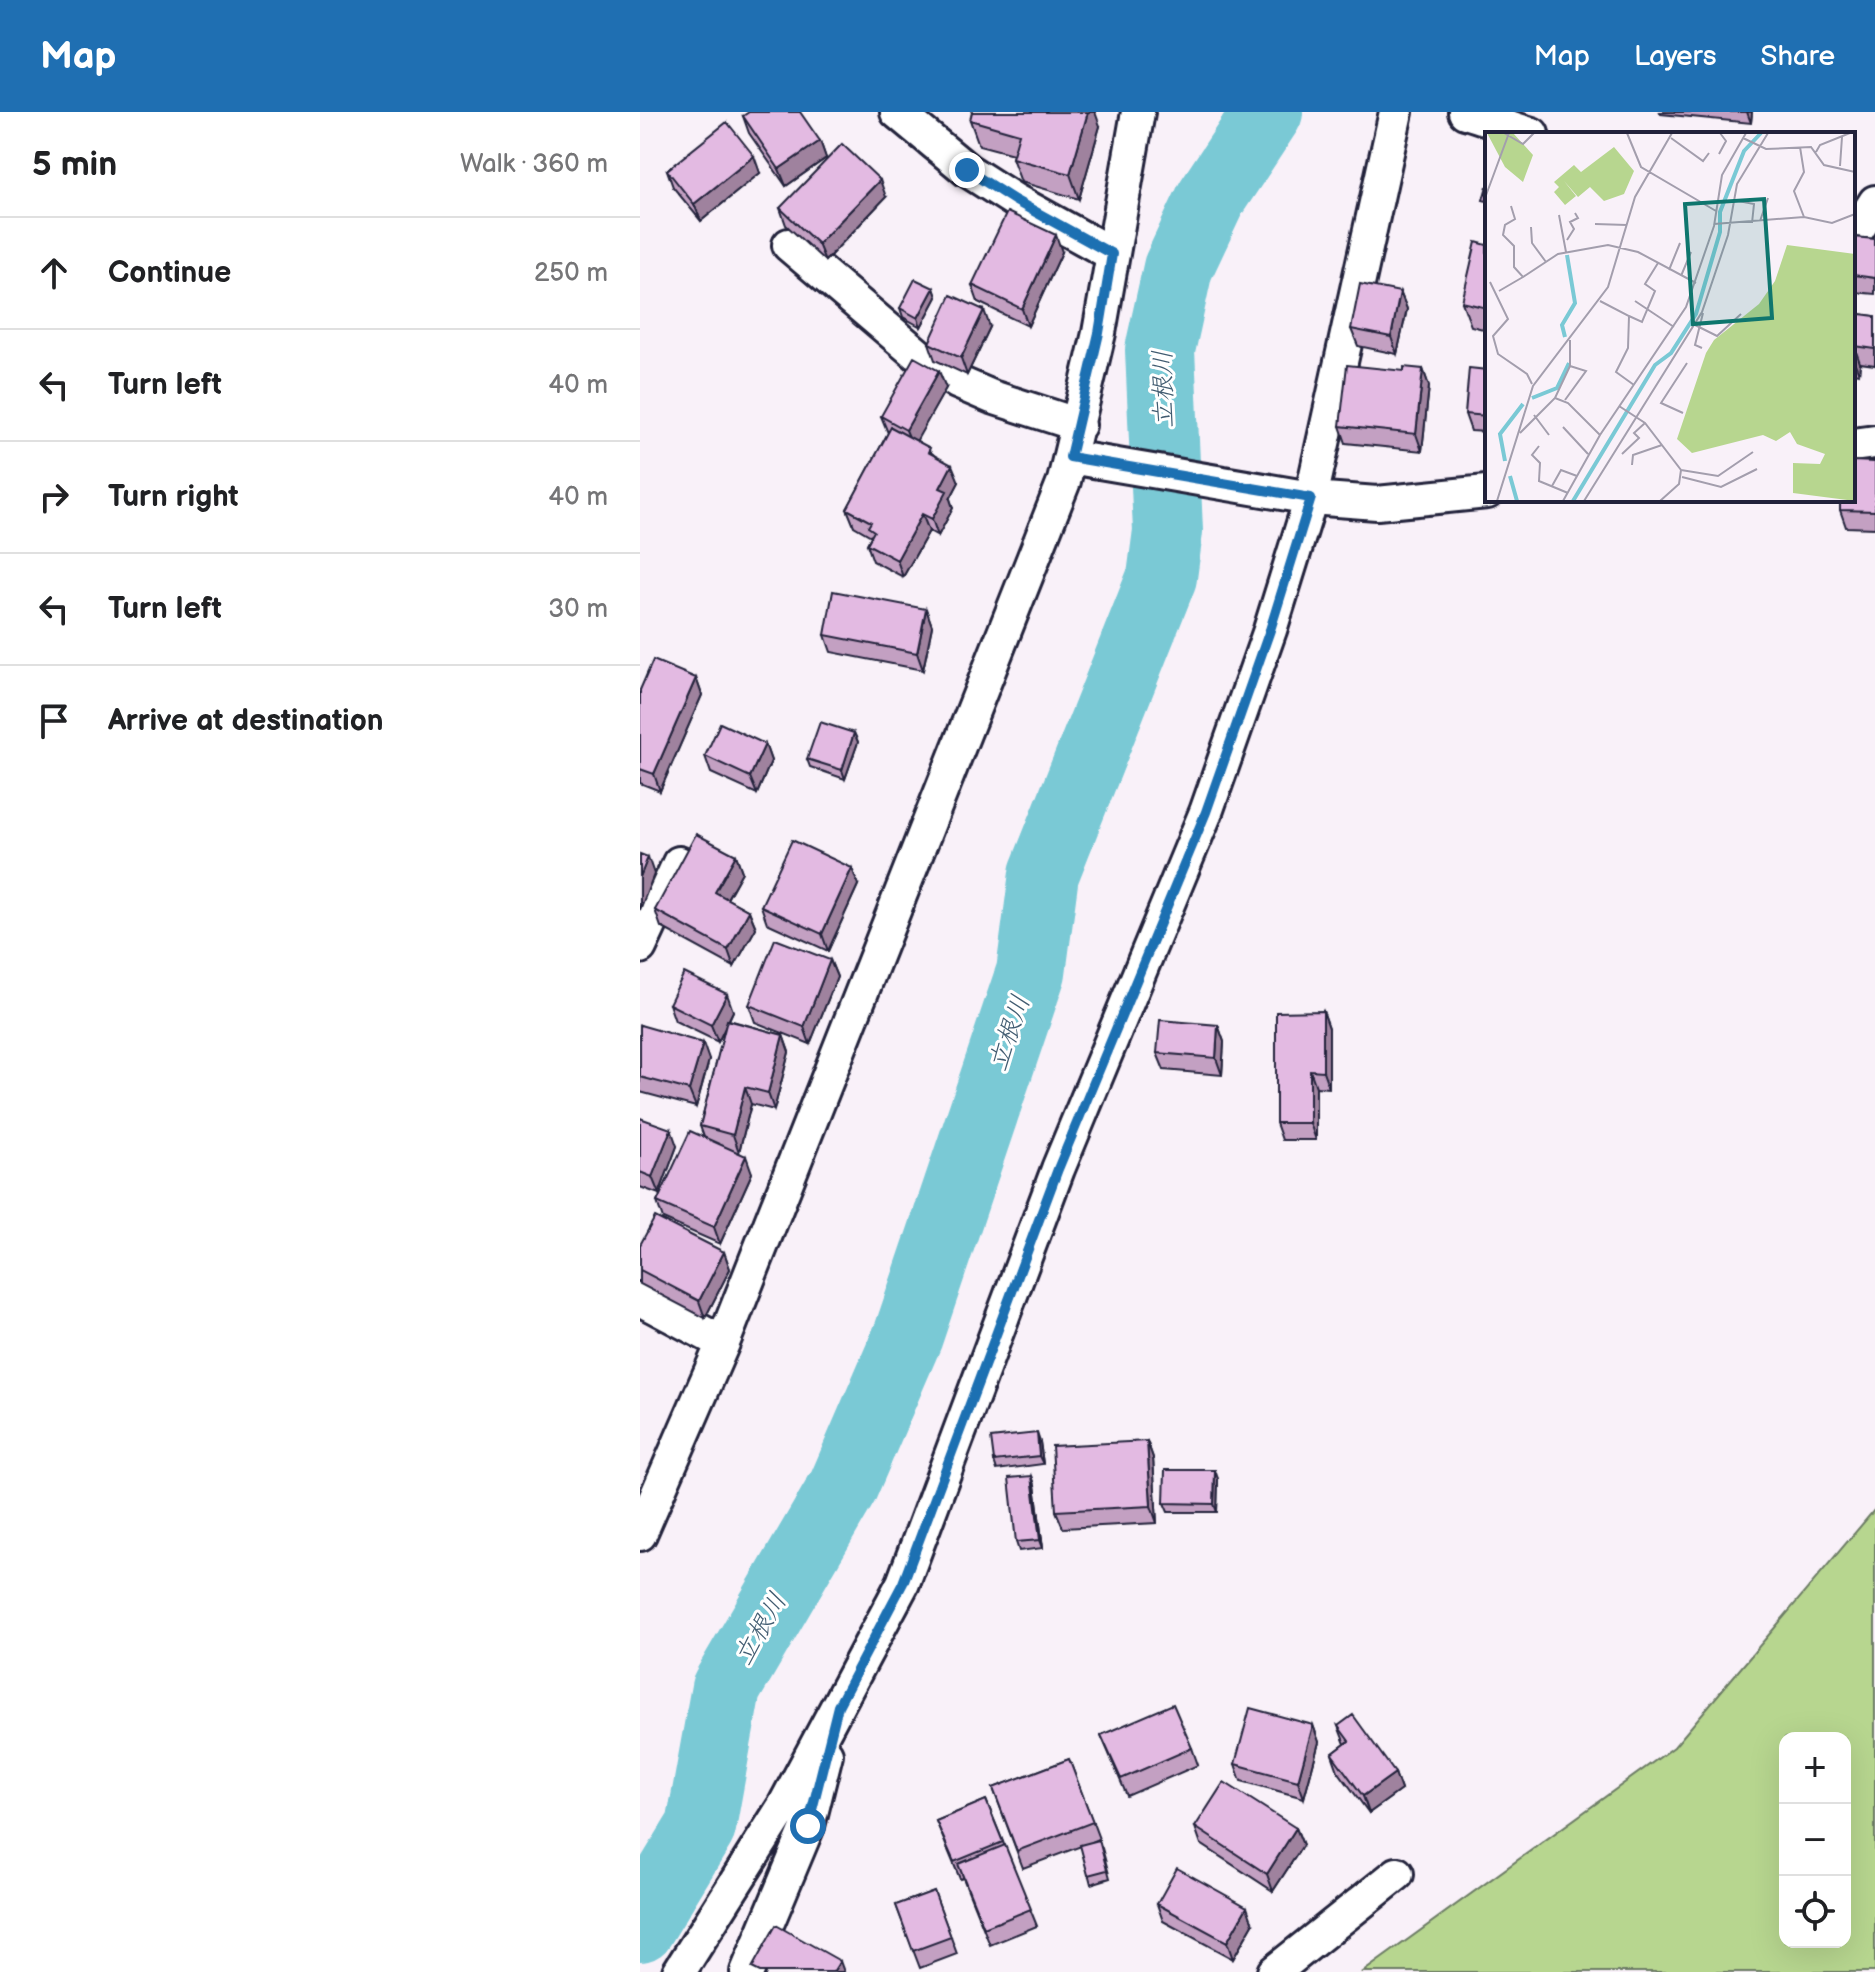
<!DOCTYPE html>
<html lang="en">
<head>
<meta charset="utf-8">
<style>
	:root { --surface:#fff; --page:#f6f6f6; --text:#202124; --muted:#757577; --line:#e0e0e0; --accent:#1f6fb2 }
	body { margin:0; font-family:"Balsamiq Sans","Klee One",sans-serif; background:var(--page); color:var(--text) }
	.controls { position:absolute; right:24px; bottom:24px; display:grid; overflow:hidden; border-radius:16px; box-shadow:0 8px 32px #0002 }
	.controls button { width:72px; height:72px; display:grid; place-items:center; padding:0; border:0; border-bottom:2px solid var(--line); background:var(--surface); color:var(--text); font:40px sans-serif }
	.stop { position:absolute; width:24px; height:24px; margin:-18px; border:6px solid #1f6fb2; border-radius:50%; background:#fff }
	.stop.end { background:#1f6fb2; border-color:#fff; box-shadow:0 2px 8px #0008 }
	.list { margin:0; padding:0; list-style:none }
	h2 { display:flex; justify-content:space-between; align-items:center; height:104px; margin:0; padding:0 32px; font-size:34px }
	h2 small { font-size:26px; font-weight:400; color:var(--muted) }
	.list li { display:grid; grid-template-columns:52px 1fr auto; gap:24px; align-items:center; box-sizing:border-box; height:112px; padding:0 32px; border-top:2px solid var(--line) }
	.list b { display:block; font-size:30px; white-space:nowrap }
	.list em { font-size:26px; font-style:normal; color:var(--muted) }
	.icon { flex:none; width:44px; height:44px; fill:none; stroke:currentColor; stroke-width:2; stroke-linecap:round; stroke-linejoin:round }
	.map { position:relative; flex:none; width:1235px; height:1860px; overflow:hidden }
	header { display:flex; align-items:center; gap:48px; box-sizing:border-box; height:112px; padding:0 40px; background:var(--accent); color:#fff }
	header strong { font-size:38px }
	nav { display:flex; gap:44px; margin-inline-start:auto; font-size:28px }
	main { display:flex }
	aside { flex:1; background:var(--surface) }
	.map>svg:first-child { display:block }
	.green { fill:#b7d68f; stroke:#6c7c65; stroke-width:2; fill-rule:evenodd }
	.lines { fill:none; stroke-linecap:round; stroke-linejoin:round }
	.river { stroke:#7ac9d5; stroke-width:70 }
	.street-casing { stroke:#22223b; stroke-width:38 }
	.street { stroke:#fff; stroke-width:32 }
	.wall { fill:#c3a0c2; stroke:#22223b; stroke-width:2 }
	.shaded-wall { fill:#9f829e; stroke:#22223b; stroke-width:2 }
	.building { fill:#e3bae2; stroke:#22223b; stroke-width:2 }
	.route { stroke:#1f6fb2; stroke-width:10 }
	.labels { text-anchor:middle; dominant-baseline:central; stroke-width:6; stroke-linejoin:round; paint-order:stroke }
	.water-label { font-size:26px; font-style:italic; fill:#415c71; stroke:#fff }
	.inset-river { fill:none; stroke:#7ac9d5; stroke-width:4 }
	.inset-road { fill:none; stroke:#a39ead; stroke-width:2 }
	.view { fill:#0f766e; fill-opacity:0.15; stroke:#0f766e; stroke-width:4 }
	.inset-edge { fill:none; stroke:#22223b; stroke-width:4 }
</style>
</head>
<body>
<header>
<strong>Map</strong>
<nav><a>Map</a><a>Layers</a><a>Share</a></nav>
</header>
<main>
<aside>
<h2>5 min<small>Walk · 360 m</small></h2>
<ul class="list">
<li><svg class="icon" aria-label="ahead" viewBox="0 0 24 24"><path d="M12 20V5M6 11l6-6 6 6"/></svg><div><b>Continue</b></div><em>250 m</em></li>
<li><svg class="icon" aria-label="left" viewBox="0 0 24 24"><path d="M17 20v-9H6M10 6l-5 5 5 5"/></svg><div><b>Turn left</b></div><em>40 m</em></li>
<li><svg class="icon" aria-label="right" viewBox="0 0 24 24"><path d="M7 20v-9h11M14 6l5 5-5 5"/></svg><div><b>Turn right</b></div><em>40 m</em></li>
<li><svg class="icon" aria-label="left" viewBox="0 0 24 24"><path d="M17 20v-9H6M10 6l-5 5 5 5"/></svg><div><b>Turn left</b></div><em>30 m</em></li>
<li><svg class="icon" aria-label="arrive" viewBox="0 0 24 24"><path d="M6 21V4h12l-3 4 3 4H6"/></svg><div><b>Arrive at destination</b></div></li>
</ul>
</aside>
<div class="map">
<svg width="1235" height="1860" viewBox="0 0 1235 1860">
	<rect width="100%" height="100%" fill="#f9f1f9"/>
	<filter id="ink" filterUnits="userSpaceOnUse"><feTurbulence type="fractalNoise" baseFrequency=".0125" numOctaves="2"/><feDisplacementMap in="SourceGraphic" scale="16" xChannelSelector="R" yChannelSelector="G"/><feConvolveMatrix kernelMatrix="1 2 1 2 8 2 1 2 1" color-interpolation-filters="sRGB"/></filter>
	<g filter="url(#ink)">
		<!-- green -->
		<path class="green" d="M1235,1397V1860H723L1034,1635ZM1145,1626H1205V1830H1145Z"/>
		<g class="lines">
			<!-- river -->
			<path class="river" d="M0,1815L61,1715L86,1576L203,1375L268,1224L391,860L404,762L522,465L528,419L520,238L538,156L571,86L628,0"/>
			<defs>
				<path id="street" d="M257,0L327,58L374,88L472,142
					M825,0C849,6 869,17 892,22
					M1213,125L1235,90
					M149,133L283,247L317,270L352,285L439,313
					M1213,333L1235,330
					M430,345L671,386L737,391L847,380
					M0,835L39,751
					M0,1187L83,1231
					M0,1422L83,1231L424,369L459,221L498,0
					M39,1860L144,1694L263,1471L418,1057L566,700L630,518L671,386L756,0
					M107,1860L168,1714L186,1642
					M634,1860L757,1762"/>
			</defs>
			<!-- street casing -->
			<use href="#street" class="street-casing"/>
			<!-- street -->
			<use href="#street" class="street"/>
		</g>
		<!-- wall -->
		<path class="wall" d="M1020,0H1112L1111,11L1021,2Z
			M103,4L180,29L186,46L146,74L109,21Z
			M330,8L460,14L439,87L381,70L372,46L373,42L339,33Z
			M27,58L120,61L61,109L33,75Z
			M246,85L185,149L146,113L140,96Z
			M1213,125L1235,127V182L1213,180Z
			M847,133V218L831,214L822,190Z
			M422,140L388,214L338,190L332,173Z
			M294,176L297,185L281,215L263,205L260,196Z
			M760,180L767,197L757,242L718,234L711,217Z
			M1213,201L1235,204V253L1220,251L1219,262L1213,261Z
			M350,215L327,263L295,248L289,231Z
			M783,257L789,274L782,339L706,331L700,314Z
			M847,258V320L831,319L825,302Z
			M306,276L276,328L293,342L319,370L310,387L313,396L298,424L289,419L263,465L233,449L227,432L231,424L214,414L207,397L248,321L241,304Z
			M1235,350V416L1206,415L1200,398Z
			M286,497L292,514L283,558L191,540L185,523Z
			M56,566L62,583L20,679L0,671V578Z
			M214,621L218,630L205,667L170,655L167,647Z
			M125,632L131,649L117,682L71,661L65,644Z
			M96,743L102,760L87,787L109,799L116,816L94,855L21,815L15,798Z
			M218,773L188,839L127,811L121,794Z
			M190,848L197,865L170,932L115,910L109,893Z
			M29,892L93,899L89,908L143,923L149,940L134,998L111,992L99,1040L112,1061L80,1132L23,1107L17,1090L64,1025L60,1014L86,914L78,930L35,909Z
			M683,899L689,916V976L676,975V1028H642L636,1011Z
			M0,913L69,948L56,995L0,980Z
			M578,913L584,930L582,963L524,958L517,941Z
			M0,1006L37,1034L19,1082L0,1075Z
			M0,1133L84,1140L90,1157L65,1206L0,1172Z
			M507,1329L513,1346L517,1411L423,1416L416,1399Z
			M400,1330L403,1352L357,1358L354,1349Z
			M392,1364L395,1373L403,1436L379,1439L376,1430Z
			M578,1367L577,1400H528L524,1391Z
			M673,1613L679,1630L664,1686L601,1669L595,1652Z
			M698,1614L755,1661L761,1678L729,1701L698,1659L692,1642L705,1632Z
			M461,1623L552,1636L558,1653L487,1684Z
			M429,1647L459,1727L454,1729L462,1736L470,1766L451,1772L441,1734L383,1756L353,1676Z
			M346,1688L397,1814L350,1833L323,1766L320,1767L296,1709Z
			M555,1715L656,1716L663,1733L633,1779L561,1732Z
			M294,1779L317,1842L280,1856L256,1793Z
			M517,1792L613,1812L593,1847L523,1809Z"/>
		<!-- shaded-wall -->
		<path class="shaded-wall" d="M448,0H455L460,14L439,87L430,62Z
			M1107,0H1112L1111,11Z
			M180,29L186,46L146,74L139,57Z
			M114,44L120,61L61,109L54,92Z
			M240,68L246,85L185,149L178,132Z
			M416,123L422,140L388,214L382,197Z
			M294,176L297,185L281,215L278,206Z
			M760,180L767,197L757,242L751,225Z
			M344,198L350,215L327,263L321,246Z
			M1214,234L1220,251L1219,262L1213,246Z
			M783,257L789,274L782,339L776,322Z
			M299,259L306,276L273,335L266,318Z
			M312,353L319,370L310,387L313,396L298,424L292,407L300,376Z
			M282,402L289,419L263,465L257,448Z
			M286,497L292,514L283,558L277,541Z
			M56,566L62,583L20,679L14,662Z
			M214,621L218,630L205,667L202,658Z
			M125,632L131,649L117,682L110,665Z
			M96,743L102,760L81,797L75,780Z
			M8,745L14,762L0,798V765Z
			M212,756L218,773L188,839L182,822Z
			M109,799L116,816L94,855L88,838Z
			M190,848L197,865L170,932L164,915Z
			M87,882L93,899L78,930L71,913Z
			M683,899L689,916V976L683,959Z
			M578,913L584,930L582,963L576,946Z
			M143,923L149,940L134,998L128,981Z
			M63,931L69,948L56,995L49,978Z
			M670,958L676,975V1028L670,1011Z
			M105,975L111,992L99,1040L93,1023Z
			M31,1017L37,1034L19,1082L12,1065Z
			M106,1044L112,1061L80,1132L74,1115Z
			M84,1140L90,1157L65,1206L59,1189Z
			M397,1321L400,1330L403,1352L399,1344Z
			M507,1329L513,1346L517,1411L511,1394Z
			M575,1358L578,1367L577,1400L574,1392Z
			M392,1364L395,1373L403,1436L400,1428Z
			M673,1613L679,1630L664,1686L658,1669Z
			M755,1661L761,1678L729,1701L723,1684Z
			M656,1716L663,1733L633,1779L627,1762Z
			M607,1795L613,1812L593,1847L587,1830Z
			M200,1849L204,1860H193Z"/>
		<!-- building -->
		<path class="building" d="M109,0H160L180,29L139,57L103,4Z
			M332,0H448L430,62L372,46L379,22L330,8Z
			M87,10L114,44L54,92L27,58Z
			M202,32L240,68L178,132L140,96Z
			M847,74V89L843,88Z
			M367,100L416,123L382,197L332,173Z
			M1213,125L1235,127V166L1213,163Z
			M836,130L847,133V196L822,190Z
			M275,167L294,176L278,206L260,196Z
			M720,172L760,180L751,225L711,217Z
			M311,183L344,198L321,246L289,231Z
			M1213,201L1235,204V237L1214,234L1213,242Z
			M274,245L299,259L266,318L241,304Z
			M707,253L764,259V255L783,257L776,322L700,314Z
			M829,256L847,258V304L825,302Z
			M251,315L290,336L288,340L312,353L300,376L307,379L292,407L282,402L257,448L227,432L234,419L228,415L231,410L207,397Z
			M1213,349L1235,350V399L1200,398V388H1213Z
			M193,479L286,497L277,541L185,523Z
			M13,548L56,566L14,662L0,657V578Z
			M180,610L214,621L202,658L167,647Z
			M80,611L125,632L110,665L65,644Z
			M56,722L96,743L75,780L109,799L88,838L15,798Z
			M152,728L212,756L182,822L121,794Z
			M0,742L8,745L0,765Z
			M135,827L190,848L164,915L109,893Z
			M44,861L87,882L71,913L29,892Z
			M683,899V959L670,958V1011H636V900Z
			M87,908L143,923L128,981L105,975L93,1023L60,1014Z
			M520,908L578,913L576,946L517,941Z
			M0,913L63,931L49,978L0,965Z
			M0,1006L31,1017L12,1065L0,1060Z
			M50,1019L106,1044L74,1115L17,1090Z
			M15,1105L84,1140L59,1189L0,1158V1133Z
			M397,1321L399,1344L354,1349L351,1326Z
			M507,1329L511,1394L416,1399L412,1334Z
			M525,1358H575L574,1392L524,1391Z
			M392,1364L400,1428L376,1430L369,1366Z
			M533,1592L552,1636L481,1667L461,1623Z
			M610,1596L673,1613L658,1669L595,1652Z
			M713,1603L755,1661L723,1684L692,1642L709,1629L698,1614Z
			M429,1647L453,1710L377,1739L353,1676Z
			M584,1670L656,1716L627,1762L555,1715Z
			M346,1688L363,1730L314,1750L296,1709Z
			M459,1728L467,1758L448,1763L440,1733Z
			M365,1733L391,1797L344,1816L318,1752Z
			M537,1756L607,1795L587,1830L517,1792Z
			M294,1779L311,1825L273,1839L256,1793Z
			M136,1813L200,1849L193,1860H120L112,1856Z"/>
	</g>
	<g class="lines" filter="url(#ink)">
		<!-- route -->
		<path class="route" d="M168,1714L198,1594L263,1471L418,1057L566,700L630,518L671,386L430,345L459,221L472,142L374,88L327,58"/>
	</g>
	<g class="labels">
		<!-- water labels -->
		<g class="water-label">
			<text transform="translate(524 277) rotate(-91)">立根川</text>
			<text transform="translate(370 921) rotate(-71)">立根川</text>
			<text transform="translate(121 1517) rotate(-60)">立根川</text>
		</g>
	</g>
	<!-- overview -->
	<g transform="translate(845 20)">
		<rect width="370" height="370" fill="#f9f1f9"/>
		<path d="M2,1H28L48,23L38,50L20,35ZM129,15L149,39L139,62L119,69L105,55L93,65L79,49L91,64L80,73L69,60L74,55L69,50L89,33L96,40ZM302,113L370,122V369L308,361V331L335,332L340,322L312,312L305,300L291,309L278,303L207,321L192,307L221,221L229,208L274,172L290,149Z" fill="#b7d68f"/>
		<path class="inset-river" d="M80,205L77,193L90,171L82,123M47,266L72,256L84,231M20,329L15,302L38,272M25,344L32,369M88,369L170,233L186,221L211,182L235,100V80L259,19L276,1"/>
		<path class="inset-road" d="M19,1L38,12L49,1M142,1L156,35L231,79M186,6L218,29L224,21M258,6L281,17L326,15L339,33L370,40M315,15L319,40L309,59L319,85M331,20L335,13L365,1M234,22L241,9L235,1M355,34L357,5M0,66L24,1M248,68L269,72L267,91M26,74L30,87L20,93L18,103L29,114V135L38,145L73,122L123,113L153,120L211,151M74,83L81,120M275,89L283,66M110,92L142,93M229,92L319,85L347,91L370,82M46,95L47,111L61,130M82,108L89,97L85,90L93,86L90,81M184,138L195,111M196,144L206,120M5,150L23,187L8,204L13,222L42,242L47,252M14,159L38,145M115,169L144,184L143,216L131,240L149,253M150,169L189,195M144,184L157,190L170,159L160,152L173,131M210,193L232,204L256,182M217,216L210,213L218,181M70,266L83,271L115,303M80,268L101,239L85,234M134,274L160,291L196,338L194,352L175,369M198,281L176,271L202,231M49,283L64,303M78,295L103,322M35,301L70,266L85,234V208M54,314L47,323L55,331L54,349L83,361M137,322L154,306L149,301L160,291M147,333L148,323L177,313M196,338L233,344L268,320M197,345L236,355L272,337M67,354L76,338L92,344M12,369L48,254L123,155L150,65L187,1M78,369L115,303L201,175L229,94L237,43L261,1M99,369L217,180L243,103L252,52L283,1"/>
		<path class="view" d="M279,67L287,186L208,192L200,72Z"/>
		<rect width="370" height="370" class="inset-edge"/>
	</g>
</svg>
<div class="controls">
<button>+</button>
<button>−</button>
<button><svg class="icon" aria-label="locate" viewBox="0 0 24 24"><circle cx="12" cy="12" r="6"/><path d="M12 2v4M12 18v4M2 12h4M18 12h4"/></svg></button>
</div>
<div class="stop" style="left:168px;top:1714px"></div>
<div class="stop end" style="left:327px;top:58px"></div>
</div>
</main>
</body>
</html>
